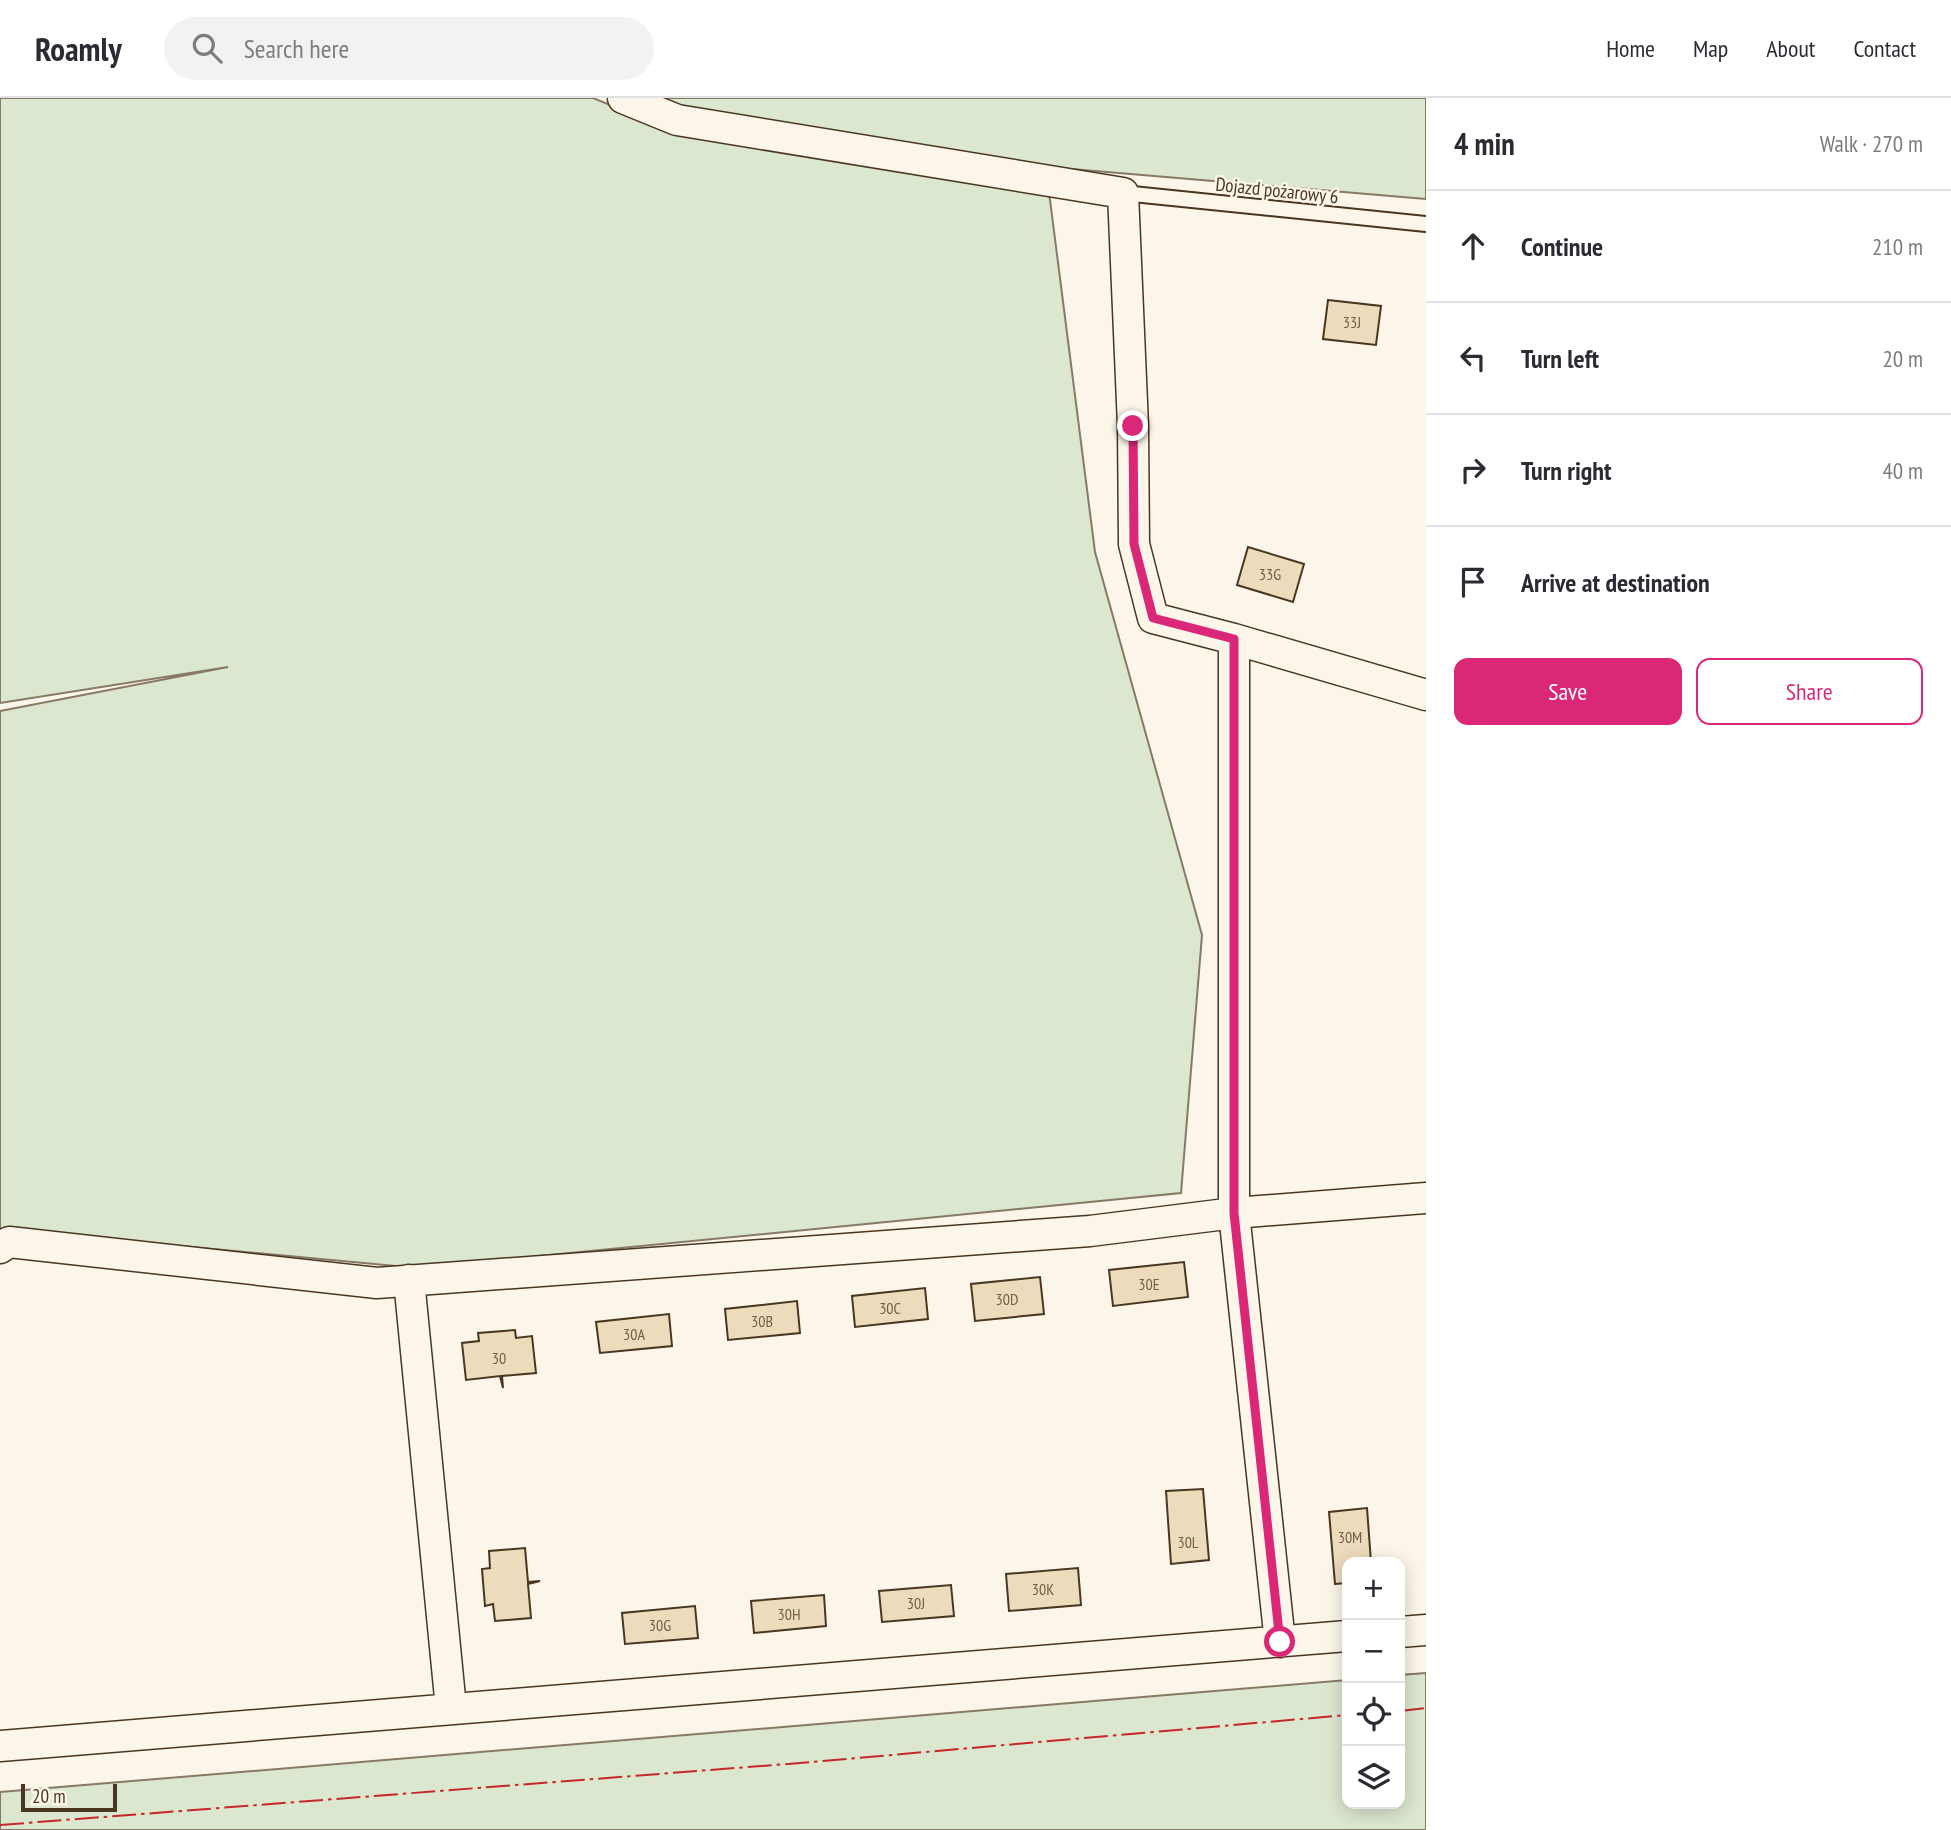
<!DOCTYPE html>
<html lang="en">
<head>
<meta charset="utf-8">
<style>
	:root { --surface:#fff; --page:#f2f2f3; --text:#2b2b33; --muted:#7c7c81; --line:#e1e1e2; --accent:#db2777 }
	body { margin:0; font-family:"PT Sans Narrow",sans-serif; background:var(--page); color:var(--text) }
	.controls { position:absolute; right:21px; bottom:21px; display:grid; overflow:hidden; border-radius:14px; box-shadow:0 4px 18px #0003 }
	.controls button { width:63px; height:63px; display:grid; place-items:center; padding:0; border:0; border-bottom:2px solid var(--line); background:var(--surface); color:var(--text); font:35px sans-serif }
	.scale { position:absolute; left:21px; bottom:18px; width:96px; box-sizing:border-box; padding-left:7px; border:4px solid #4a3520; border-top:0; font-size:19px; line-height:24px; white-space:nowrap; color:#4a3520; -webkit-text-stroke:5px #fbf6e9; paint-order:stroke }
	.stop { position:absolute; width:21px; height:21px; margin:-16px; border:5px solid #db2777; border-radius:50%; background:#fff }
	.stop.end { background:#db2777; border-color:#fff; box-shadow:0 2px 7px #0008 }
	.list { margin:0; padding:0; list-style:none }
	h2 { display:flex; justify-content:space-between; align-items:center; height:91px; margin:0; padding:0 28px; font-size:30px }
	h2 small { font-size:23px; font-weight:400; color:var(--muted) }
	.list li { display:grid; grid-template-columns:46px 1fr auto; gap:21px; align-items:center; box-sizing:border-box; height:112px; padding:0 28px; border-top:2px solid var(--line) }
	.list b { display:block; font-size:26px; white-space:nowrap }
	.list em { font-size:23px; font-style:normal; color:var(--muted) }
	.actions { display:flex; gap:14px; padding:21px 28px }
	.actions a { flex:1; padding:16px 0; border:2px solid var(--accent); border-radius:14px; text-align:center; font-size:24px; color:var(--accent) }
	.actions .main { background:var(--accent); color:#fff }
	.icon { flex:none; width:38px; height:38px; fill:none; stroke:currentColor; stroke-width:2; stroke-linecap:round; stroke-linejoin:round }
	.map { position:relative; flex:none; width:1426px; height:1732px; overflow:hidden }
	header { display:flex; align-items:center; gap:42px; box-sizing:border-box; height:98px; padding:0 35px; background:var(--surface); border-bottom:2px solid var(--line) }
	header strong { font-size:33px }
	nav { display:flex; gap:38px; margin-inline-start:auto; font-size:24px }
	.search { width:490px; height:63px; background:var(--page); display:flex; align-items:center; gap:18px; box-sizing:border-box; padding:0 24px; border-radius:38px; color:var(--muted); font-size:26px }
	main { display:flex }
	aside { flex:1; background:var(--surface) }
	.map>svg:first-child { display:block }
	.green { fill:#dce7d0; stroke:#887966; stroke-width:2 }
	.building { fill:#ecdcbc; stroke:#4a3520; stroke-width:2 }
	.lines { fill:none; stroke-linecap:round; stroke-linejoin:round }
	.service-casing { stroke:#4a3520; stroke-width:18 }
	.minor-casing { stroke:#4a3520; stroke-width:33 }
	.service { stroke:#fbf6e9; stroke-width:14 }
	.minor { stroke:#fbf6e9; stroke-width:30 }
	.power { stroke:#c62828; stroke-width:2; stroke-dasharray:24 5 3.5 5; stroke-linecap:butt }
	.route { stroke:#db2777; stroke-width:9 }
	.labels { text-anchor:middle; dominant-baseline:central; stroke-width:5; stroke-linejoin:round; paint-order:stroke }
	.number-label { font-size:16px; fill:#725f47 }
	.street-label { font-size:19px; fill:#4a3520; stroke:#fbf6e9 }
</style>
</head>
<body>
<header>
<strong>Roamly</strong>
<div class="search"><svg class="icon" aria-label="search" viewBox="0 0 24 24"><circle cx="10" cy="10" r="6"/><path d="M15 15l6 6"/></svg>Search here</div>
<nav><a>Home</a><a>Map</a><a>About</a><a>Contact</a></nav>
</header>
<main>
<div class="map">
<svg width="1426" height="1732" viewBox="0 0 1426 1732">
	<rect width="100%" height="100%" fill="#fbf6e9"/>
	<!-- green -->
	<path class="green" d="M0,0H593L672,32L1049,94L1095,454L1202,837L1181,1095L417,1170L0,1131V613L228,569L0,605Z
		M655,0H1426V101L1048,69L690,14Z
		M1426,1575V1732H0V1694L1347,1582V1706H1400V1577Z"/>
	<!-- building -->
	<path class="building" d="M1328,202L1381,208L1376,247L1323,241Z
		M1248,449L1304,466L1293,504L1237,487Z
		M1184,1164L1188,1199L1113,1208L1109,1172Z
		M1040,1179L1044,1216L975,1223L971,1186Z
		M925,1190L928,1221L855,1229L852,1198Z
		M797,1203L800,1235L728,1242L725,1211Z
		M669,1216L672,1248L600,1255L596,1224Z
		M515,1232L516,1240L532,1238L536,1275L502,1278L503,1290L500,1278L466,1282L462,1245L479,1243L478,1235Z
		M1203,1391L1209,1462L1171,1466L1166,1393Z
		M1367,1410L1371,1464H1347V1485L1335,1486L1329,1414Z
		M525,1450L528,1484L540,1483L528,1486L531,1520L495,1523L493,1506L485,1508L482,1471L490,1470L489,1453Z
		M1078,1470L1081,1507L1009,1513L1006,1476Z
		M951,1487L954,1518L882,1524L879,1493Z
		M824,1497L826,1528L754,1535L751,1503Z
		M695,1508L698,1540L625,1546L622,1515Z"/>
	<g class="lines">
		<defs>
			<path id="service" d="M1123,95L1426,126"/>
			<path id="minor" d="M623,0L677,22L1123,95L1133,328L1134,446L1153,520L1234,541V1115L1280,1544
				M1234,541L1426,597
				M0,1150L9,1144L377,1185L1090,1133L1234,1115L1426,1100
				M409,1182L451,1610
				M1400,1534L1426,1532
				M0,1648L1347,1538"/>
		</defs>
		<!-- service casing -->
		<use href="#service" class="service-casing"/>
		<!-- minor casing -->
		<use href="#minor" class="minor-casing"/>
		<!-- service -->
		<use href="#service" class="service"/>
		<!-- minor -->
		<use href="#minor" class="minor"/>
		<!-- power -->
		<path class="power" d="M1400,1613L1426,1610
			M0,1727L800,1665L1347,1617"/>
	</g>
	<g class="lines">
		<!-- route -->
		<path class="route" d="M1133,328L1134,446L1153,520L1234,541V1115L1280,1544"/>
	</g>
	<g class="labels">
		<!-- number labels -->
		<g class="number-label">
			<text x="1352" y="224">33J</text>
			<text x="1270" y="476">33G</text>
			<text x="1149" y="1186">30E</text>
			<text x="1007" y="1201">30D</text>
			<text x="890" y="1210">30C</text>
			<text x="762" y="1223">30B</text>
			<text x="634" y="1236">30A</text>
			<text x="499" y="1260">30</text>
			<text x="1350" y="1439">30M</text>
			<text x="1188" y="1444">30L</text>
			<text x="1043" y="1491">30K</text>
			<text x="916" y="1505">30J</text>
			<text x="789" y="1516">30H</text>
			<text x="660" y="1527">30G</text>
		</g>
		<!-- street labels -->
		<g class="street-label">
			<text transform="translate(1277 92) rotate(6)">Dojazd pożarowy 6</text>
		</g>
	</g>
</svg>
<div class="controls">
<button>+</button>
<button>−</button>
<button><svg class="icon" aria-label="locate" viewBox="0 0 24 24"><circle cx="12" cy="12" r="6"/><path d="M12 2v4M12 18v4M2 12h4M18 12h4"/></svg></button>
<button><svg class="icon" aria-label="layers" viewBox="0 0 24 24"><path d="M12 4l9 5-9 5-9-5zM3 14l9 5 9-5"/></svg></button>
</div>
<div class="scale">20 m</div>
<div class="stop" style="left:1280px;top:1544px"></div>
<div class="stop end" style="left:1133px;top:328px"></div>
</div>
<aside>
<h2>4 min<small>Walk · 270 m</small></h2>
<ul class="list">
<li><svg class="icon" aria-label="ahead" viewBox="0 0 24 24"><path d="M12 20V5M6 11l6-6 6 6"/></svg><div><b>Continue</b></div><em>210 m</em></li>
<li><svg class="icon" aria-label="left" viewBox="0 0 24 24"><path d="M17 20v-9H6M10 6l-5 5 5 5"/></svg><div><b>Turn left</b></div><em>20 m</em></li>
<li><svg class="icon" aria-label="right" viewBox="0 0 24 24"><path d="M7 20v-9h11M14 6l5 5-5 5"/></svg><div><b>Turn right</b></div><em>40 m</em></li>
<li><svg class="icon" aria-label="arrive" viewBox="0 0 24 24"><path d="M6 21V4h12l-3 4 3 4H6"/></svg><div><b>Arrive at destination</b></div></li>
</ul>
<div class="actions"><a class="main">Save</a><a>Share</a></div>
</aside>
</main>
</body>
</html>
